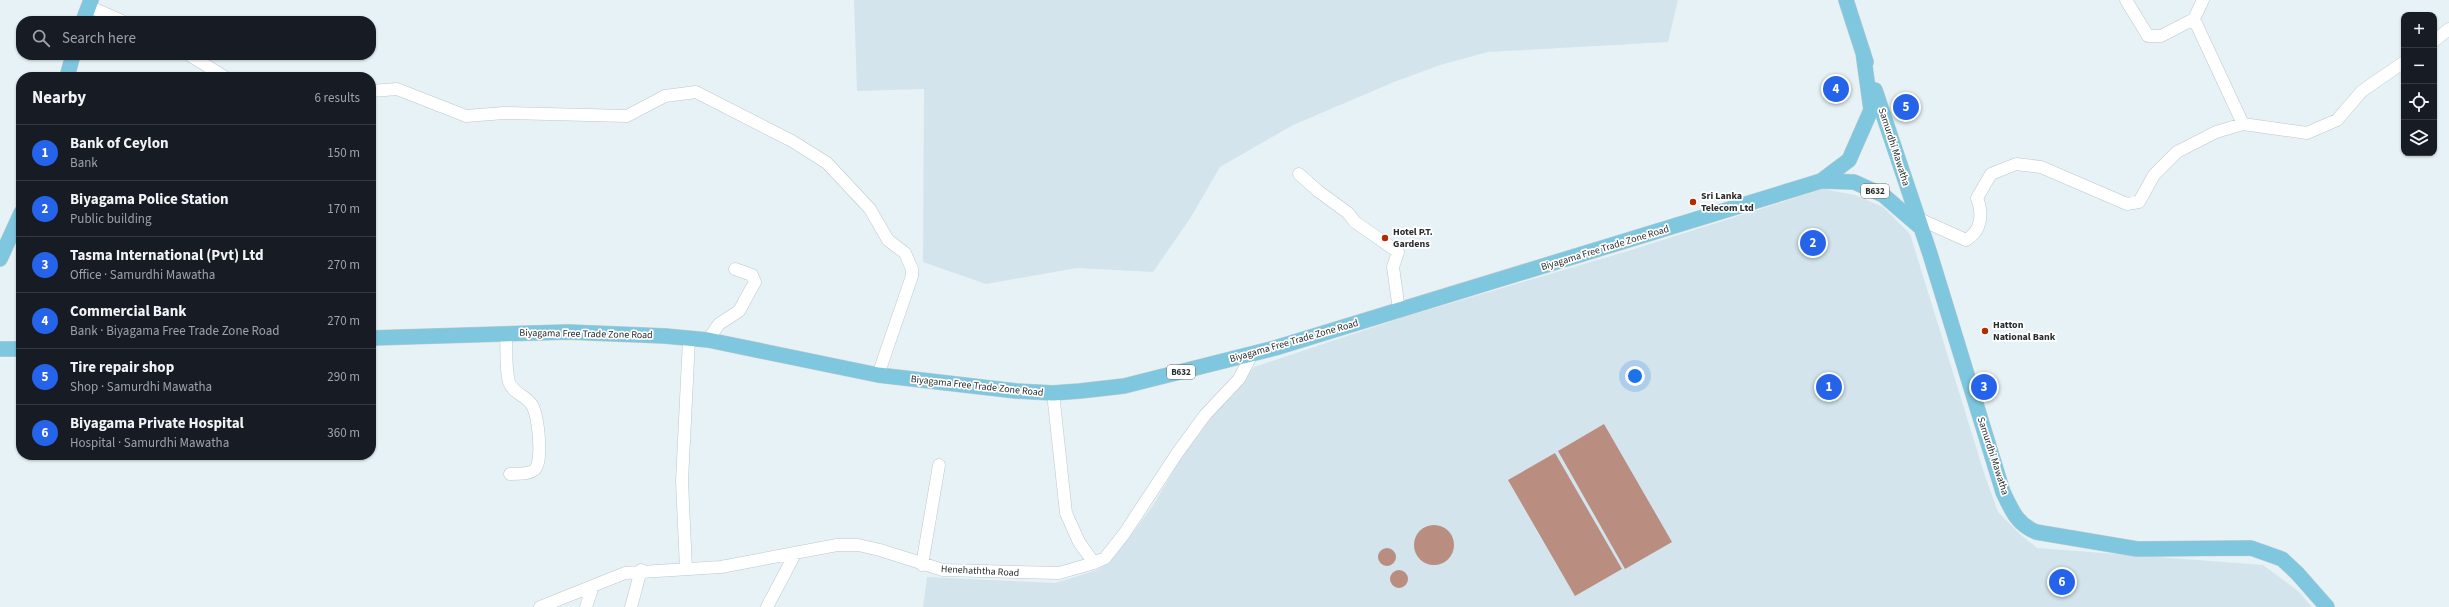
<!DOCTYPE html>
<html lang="en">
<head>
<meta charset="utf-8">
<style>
	:root { --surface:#171b24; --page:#20242c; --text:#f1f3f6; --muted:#9ea1a6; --line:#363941; --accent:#2563eb }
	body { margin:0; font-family:"Source Sans 3",sans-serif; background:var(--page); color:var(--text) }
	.controls { position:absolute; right:12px; top:12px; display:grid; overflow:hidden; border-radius:8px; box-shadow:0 1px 3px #0004 }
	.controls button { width:36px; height:36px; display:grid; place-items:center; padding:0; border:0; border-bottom:1px solid var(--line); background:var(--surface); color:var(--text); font:20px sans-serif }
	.you { position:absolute; left:1635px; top:376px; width:14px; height:14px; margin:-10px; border:3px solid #fff; border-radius:50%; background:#1a73e8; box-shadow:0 0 0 6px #1a73e833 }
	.badge { display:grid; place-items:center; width:26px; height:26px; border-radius:50%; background:var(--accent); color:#fff; font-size:13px; font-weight:700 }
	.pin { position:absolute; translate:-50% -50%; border:2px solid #fff; box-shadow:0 1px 4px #0006 }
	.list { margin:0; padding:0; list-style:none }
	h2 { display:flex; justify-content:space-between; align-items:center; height:52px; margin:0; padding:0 16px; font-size:17px }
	h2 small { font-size:13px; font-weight:400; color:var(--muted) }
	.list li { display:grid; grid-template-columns:26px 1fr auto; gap:12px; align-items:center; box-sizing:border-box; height:56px; padding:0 16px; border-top:1px solid var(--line) }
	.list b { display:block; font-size:15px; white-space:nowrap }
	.list p { margin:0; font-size:13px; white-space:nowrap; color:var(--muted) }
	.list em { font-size:13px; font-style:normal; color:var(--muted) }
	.icon { flex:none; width:22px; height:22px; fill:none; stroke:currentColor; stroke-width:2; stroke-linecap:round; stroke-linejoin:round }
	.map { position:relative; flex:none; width:2449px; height:607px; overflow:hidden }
	.search { position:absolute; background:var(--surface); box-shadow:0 1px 3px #0004; left:16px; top:16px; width:360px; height:44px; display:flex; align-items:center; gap:10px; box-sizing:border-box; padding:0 14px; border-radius:16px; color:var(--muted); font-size:15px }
	.panel { position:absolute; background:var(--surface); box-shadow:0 1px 3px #0004; left:16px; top:72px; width:360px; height:388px; border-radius:16px }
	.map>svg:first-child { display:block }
	.built { fill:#d3e4ec }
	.water { fill:#ba8d81 }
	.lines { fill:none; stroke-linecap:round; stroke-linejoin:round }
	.minor-casing { stroke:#bdc7cb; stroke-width:13 }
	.major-casing { stroke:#cccdcd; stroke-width:16 }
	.minor { stroke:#fff; stroke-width:12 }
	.major { stroke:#7ec7df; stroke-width:15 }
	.poi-dot { fill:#b52b00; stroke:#fff; stroke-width:1.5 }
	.labels { text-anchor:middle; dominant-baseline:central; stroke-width:3.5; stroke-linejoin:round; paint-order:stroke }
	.shield { fill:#fff; stroke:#696c6d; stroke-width:1 }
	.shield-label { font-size:9px; font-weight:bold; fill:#292d2e }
	.street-label { font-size:10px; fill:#292d2e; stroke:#fff }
	.poi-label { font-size:10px; font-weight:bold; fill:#292d2e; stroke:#fff; text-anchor:start }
</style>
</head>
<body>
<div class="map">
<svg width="2449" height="607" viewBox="0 0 2449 607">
	<rect width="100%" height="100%" fill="#e7f2f6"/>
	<!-- built -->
	<path class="built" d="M854,0H1678L1668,42L1488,52L1440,65L1394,82L1293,125L1220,167L1191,217L1153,272L1077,268L986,284L923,262L924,89L857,91Z
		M1823,189L1855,195L1883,207L1910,234L1985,476L1998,512L2022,536L2037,548L2263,565L2298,591L2312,607H923L927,577L1055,583L1097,570L1111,561L1152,507L1190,443L1254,367L1404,317L1628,251Z"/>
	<!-- water -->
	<path class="water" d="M1604,424L1672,542L1625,569L1558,451Z
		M1555,453L1622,569L1575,596L1508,480Z
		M1414 545a20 20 0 1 1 40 0a20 20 0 1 1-40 0Z
		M1378 557a9 9 0 1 1 18 0a9 9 0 1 1-18 0Z
		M1390 579a9 9 0 1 1 18 0a9 9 0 1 1-18 0Z"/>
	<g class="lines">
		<defs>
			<path id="minor" d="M2126,0L2148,36H2161L2194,19
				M2203,0L2194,19L2243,124
				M88,6L122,21
				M2434,41L2449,29
				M189,55L225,77
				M371,91L397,89L466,116L504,113L627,116L665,96L696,92L792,141L827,163L870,209L888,240L905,253L912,269V276L878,375
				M1299,174L1318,191L1348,213L1355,222L1398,252L1393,267L1399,310
				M1917,218L1966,240C1982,231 1983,213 1977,198L1991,174L2016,164L2041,167L2127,204L2139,202L2154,175L2177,152L2216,132L2243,124L2307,133L2337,120L2362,91L2404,62
				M506,333C507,348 505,368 509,382C513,394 526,395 532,405C538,416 544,463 534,470C528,475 517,473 510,474
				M708,340L719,324L739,311L755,282L752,275L735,269
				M1053,393L1066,513L1079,542L1094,563
				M922,565L939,465
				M686,569L682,481L689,339
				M540,607L625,573L721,567L837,545H858L880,550L943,570L1059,573L1094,563L1105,558L1124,534L1178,452L1205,415L1239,379L1252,354
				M586,607L593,586
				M631,607L641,570
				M767,607L795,554"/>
			<path id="major" d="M1846,0L1866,62
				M83,21L91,0
				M67,77L73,55
				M1875,90L1930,254L2003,492C2012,511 2017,524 2036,532L2137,549L2251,548L2282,559L2297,573L2327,607
				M1821,181L1854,182L1883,195L1919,226
				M0,259L21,213
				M371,338L568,332L665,336L708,340L878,375L1016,391L1053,393L1080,391L1124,386L1275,348L1821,181L1849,160L1871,110L1863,52
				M0,349H21"/>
		</defs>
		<!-- minor casing -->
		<use href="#minor" class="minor-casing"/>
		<!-- major casing -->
		<use href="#major" class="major-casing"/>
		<!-- minor -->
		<use href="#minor" class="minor"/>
		<!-- major -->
		<use href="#major" class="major"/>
	</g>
	<!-- markers -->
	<g class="poi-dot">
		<circle cx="1693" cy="202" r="4"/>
		<circle cx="1385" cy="238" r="4"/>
		<circle cx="1985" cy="331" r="4"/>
	</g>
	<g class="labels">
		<!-- shield labels -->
		<g class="shield">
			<rect x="1861" y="184" width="28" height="14" rx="3"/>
			<rect x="1167" y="365" width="28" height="14" rx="3"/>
		</g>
		<g class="shield-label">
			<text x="1875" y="191">B632</text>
			<text x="1181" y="372">B632</text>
		</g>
		<!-- street labels -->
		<g class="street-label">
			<text transform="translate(1894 147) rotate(72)">Samurdhi Mawatha</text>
			<text transform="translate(1605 248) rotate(-17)">Biyagama Free Trade Zone Road</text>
			<text transform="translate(586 334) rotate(1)">Biyagama Free Trade Zone Road</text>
			<text transform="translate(1294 341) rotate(-16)">Biyagama Free Trade Zone Road</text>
			<text transform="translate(977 386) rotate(6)">Biyagama Free Trade Zone Road</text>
			<text transform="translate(1993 456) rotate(72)">Samurdhi Mawatha</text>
			<text transform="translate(980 571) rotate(3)">Henehaththa Road</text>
		</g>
		<!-- poi labels -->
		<g class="poi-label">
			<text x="1701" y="196">Sri Lanka<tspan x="1701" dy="12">Telecom Ltd</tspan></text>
			<text x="1393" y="232">Hotel P.T.<tspan x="1393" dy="12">Gardens</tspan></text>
			<text x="1993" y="325">Hatton<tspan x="1993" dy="12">National Bank</tspan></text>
		</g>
	</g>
</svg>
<div class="controls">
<button>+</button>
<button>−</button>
<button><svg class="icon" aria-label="locate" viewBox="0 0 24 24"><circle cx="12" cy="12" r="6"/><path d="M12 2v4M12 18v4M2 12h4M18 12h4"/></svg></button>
<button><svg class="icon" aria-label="layers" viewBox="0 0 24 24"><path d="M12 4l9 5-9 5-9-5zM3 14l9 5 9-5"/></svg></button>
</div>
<div class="you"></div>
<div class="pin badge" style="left:1829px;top:387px">1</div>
<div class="pin badge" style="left:1813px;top:243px">2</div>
<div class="pin badge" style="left:1984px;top:387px">3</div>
<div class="pin badge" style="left:1836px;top:89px">4</div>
<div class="pin badge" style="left:1906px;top:107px">5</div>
<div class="pin badge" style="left:2062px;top:582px">6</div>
<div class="search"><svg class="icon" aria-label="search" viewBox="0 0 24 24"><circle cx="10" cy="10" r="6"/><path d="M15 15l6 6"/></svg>Search here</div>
<section class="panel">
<h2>Nearby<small>6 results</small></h2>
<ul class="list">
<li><span class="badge">1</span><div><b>Bank of Ceylon</b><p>Bank</p></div><em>150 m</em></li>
<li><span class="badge">2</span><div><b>Biyagama Police Station</b><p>Public building</p></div><em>170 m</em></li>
<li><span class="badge">3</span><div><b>Tasma International (Pvt) Ltd</b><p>Office · Samurdhi Mawatha</p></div><em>270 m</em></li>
<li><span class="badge">4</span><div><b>Commercial Bank</b><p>Bank · Biyagama Free Trade Zone Road</p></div><em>270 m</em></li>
<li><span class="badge">5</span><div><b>Tire repair shop</b><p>Shop · Samurdhi Mawatha</p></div><em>290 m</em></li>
<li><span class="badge">6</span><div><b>Biyagama Private Hospital</b><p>Hospital · Samurdhi Mawatha</p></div><em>360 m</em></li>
</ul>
</section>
</div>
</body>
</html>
